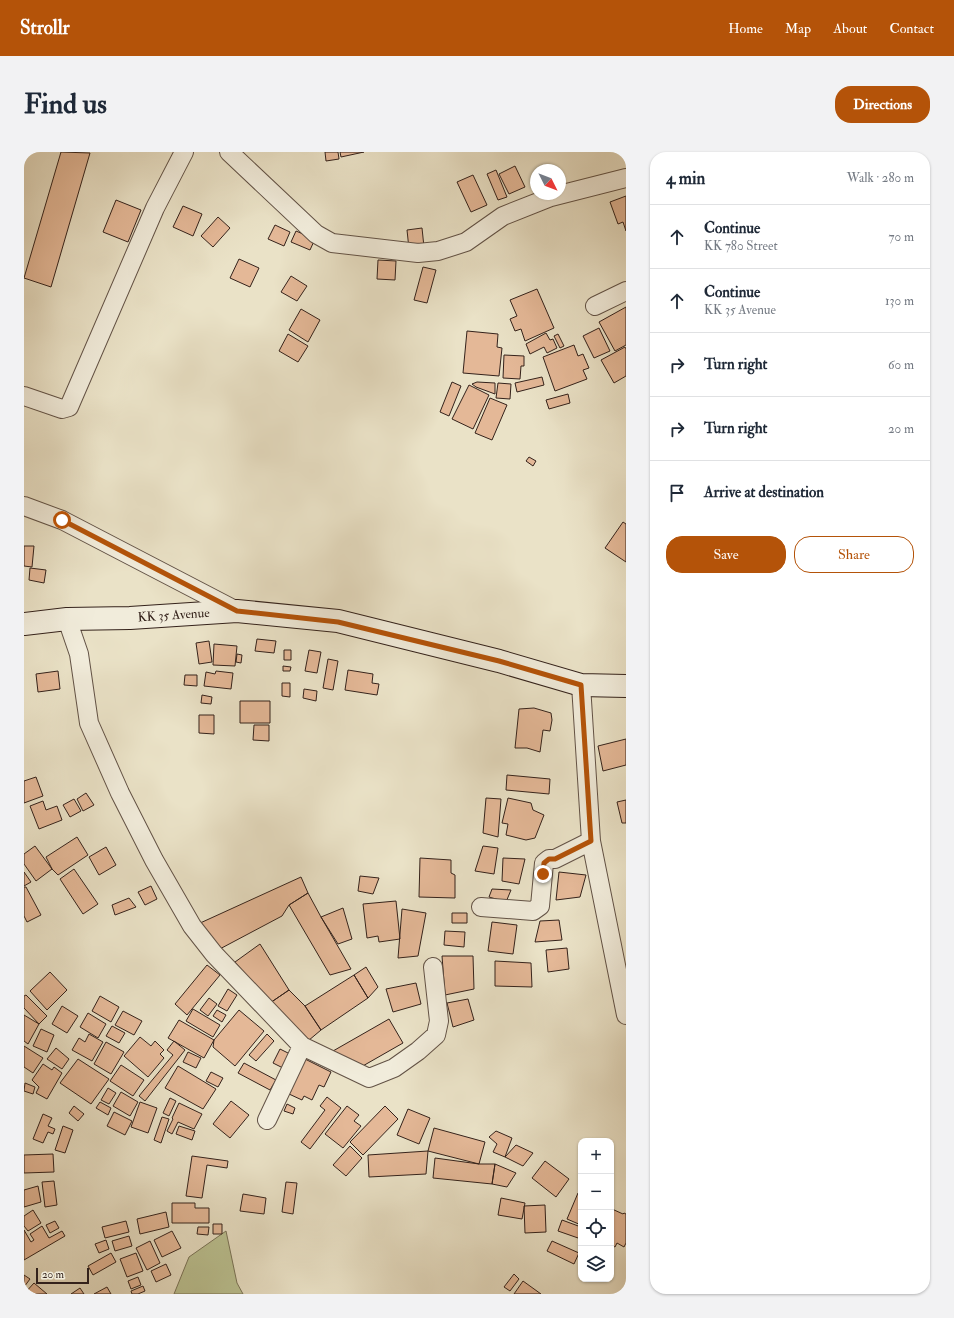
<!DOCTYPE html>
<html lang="en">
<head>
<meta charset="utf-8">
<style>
	:root { --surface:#fff; --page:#f2f2f3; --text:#1f2937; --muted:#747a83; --line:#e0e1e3; --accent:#b45309 }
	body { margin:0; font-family:"IM FELL Double Pica",serif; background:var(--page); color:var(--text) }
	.controls { position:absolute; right:12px; bottom:12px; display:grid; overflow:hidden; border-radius:8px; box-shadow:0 1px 3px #0004 }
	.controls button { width:36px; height:36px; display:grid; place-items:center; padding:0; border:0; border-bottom:1px solid var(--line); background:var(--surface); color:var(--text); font:20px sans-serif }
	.compass { position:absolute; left:506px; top:12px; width:36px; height:36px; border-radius:50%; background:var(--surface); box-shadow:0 1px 3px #0004; rotate:132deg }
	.scale { position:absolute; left:12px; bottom:10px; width:53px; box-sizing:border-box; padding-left:4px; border:2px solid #34221b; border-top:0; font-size:11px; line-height:14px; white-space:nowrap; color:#34221b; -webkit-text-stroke:3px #f1ecdb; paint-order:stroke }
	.stop { position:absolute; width:12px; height:12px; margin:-9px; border:3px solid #b45309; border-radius:50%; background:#fff }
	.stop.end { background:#b45309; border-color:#fff; box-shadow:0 1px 4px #0008 }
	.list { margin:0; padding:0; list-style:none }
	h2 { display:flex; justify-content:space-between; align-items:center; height:52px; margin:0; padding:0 16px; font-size:17px }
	h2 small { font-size:13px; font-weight:400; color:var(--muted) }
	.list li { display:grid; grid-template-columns:26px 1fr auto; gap:12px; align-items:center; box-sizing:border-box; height:64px; padding:0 16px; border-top:1px solid var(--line) }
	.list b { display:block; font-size:15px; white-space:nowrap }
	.list p { margin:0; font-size:13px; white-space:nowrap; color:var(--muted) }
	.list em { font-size:13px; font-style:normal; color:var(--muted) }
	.actions { display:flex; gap:8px; padding:12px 16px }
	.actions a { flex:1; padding:9px 0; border:1px solid var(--accent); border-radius:16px; text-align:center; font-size:14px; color:var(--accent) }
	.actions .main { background:var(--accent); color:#fff }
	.icon { flex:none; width:22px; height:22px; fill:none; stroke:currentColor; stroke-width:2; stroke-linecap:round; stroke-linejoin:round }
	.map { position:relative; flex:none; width:602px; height:1142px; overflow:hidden; border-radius:16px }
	header { display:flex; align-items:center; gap:24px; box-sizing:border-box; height:56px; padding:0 20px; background:var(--accent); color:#fff }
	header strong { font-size:19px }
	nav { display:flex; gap:22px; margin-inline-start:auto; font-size:14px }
	.intro { display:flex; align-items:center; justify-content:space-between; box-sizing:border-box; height:96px; padding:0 24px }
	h1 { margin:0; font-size:28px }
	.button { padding:10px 18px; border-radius:16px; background:var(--accent); color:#fff; font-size:14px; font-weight:700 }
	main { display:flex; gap:24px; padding:0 24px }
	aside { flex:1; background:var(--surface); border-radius:16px; box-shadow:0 1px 3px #0004 }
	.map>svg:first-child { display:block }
	.green { fill:#bbc292; stroke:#787256 }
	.building { fill:#e4b897; stroke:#34221b }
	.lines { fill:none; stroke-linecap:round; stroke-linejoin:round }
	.minor-casing { stroke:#625246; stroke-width:20 }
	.secondary-casing { stroke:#34221b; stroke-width:24 }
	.minor { stroke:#f1ecdb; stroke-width:18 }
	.secondary { stroke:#f1ecdb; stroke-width:22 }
	.route { stroke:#b45309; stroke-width:5 }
	.labels { text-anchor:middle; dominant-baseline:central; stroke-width:3; stroke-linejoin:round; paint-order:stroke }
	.street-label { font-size:13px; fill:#34221b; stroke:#f1ecdb }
</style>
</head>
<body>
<header>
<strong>Strollr</strong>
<nav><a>Home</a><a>Map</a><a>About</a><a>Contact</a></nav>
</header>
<div class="intro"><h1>Find us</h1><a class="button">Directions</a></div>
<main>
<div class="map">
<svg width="602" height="1142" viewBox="0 0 602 1142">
	<rect width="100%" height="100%" fill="#eae2c7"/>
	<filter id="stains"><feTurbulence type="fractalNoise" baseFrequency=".005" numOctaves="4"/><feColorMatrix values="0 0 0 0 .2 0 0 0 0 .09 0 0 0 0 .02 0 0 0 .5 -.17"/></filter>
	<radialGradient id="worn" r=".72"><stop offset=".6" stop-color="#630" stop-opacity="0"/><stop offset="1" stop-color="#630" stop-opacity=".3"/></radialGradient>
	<!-- green -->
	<path class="green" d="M202,1079L213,1131L219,1142H150L165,1105Z"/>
	<!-- building -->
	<path class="building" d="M37,0L66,1L27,135L0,126Z
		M301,0H314L315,7L302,9Z
		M316,0H340L317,5Z
		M491,14L501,35L485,42L475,22Z
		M472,18L483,45L474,48L463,22Z
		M449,23L463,53L447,60L433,30Z
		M602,44V79L599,70L594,72L586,50Z
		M92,48L117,58L104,90L79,80Z
		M159,54L178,62L169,84L149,75Z
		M194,65L206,76L189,95L177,84Z
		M251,73L266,80L260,94L244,87Z
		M398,76L400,95L385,97L383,78Z
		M272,79L291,87L286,98L267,90Z
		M215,107L235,116L226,135L206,126Z
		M354,108L372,109L371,128L353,127Z
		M399,115L412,118L403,151L390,148Z
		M267,124L283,134L273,149L257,140Z
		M513,137L530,176L501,189L497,177L491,179L486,167L493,164L486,148Z
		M602,155V193L591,199L575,170Z
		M277,157L296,168L284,190L265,178Z
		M575,176L586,199L570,206L559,184Z
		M443,179L474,182L473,195L478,196L475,224L439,221Z
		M522,181L526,188L529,187L533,196L523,201L520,195L506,202L502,192Z
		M264,182L284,194L274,210L255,199Z
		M534,182L540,194L536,196L530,184Z
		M550,193L554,204L559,202L565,216L559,218L563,227L531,239L519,205Z
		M601,195L602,197V224L590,231L577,208Z
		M480,203L500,204V214H497L496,227L479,226Z
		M518,225L520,233L493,240L491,231Z
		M428,230L437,234L425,264L416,260Z
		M453,230L471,231V242L452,235L448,232Z
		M474,231L487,232L486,247L472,246Z
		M445,233L465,243L449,277L428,267Z
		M544,242L546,251L525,257L522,248Z
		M466,246L483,253L468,288L451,281Z
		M505,305L512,309L509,314L502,309Z
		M599,370L602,372V410L581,396Z
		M0,394H10L8,415L0,414Z
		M6,416L22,418L20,431L5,428Z
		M233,487L252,489L250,501L231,499Z
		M185,489L188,510L175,512L172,491Z
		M190,492L213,494L211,514L189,513Z
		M260,498H267V508H260Z
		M285,498L297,500L293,521L281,519Z
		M213,502L218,503L217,511L212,510Z
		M304,507L314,509L309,538L299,536Z
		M259,514L267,515L266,519H259Z
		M324,518L349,522L348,531L355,532L353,543L321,538Z
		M34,519L36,537L14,540L12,522Z
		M192,519L209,521L207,537L180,534L182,520L191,522Z
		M161,523H173V534L160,533Z
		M258,531H266V545L258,544Z
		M280,537L293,539L292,549L279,546Z
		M178,543L188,545L187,552L177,551Z
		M216,549H246V571H216Z
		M510,556L527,561L528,568L526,579L519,578L516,600L503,596H491L495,557Z
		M175,563H190V582L175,581Z
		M230,573H245V589L229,588Z
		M602,587V613L579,619L574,594Z
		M483,623L526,627L525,642L482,638Z
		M12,625L19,644L0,651V629Z
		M62,641L70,653L59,659L53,647Z
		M462,646L477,647L474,685L459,681Z
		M484,646L507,651L509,658L520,663L511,686L502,688L482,683L484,672L478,671Z
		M50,647L57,659L46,665L39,653Z
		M602,648V671H598L593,650Z
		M19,649L22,658L33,654L38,668L15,677L6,654Z
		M53,685L64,703L34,723L28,717L22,705Z
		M11,694L28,717L12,729L0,712V702Z
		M459,694L474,696L470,722L451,719Z
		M82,695L92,713L75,723L65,705Z
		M396,706L427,708V721L431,723V746L395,745Z
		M479,706L501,707L495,732L478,729Z
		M50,717L74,752L59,762L36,727Z
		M0,720L7,730L0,734Z
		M535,720L562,723L556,745L532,748Z
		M336,724L355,726L349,742L334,739Z
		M277,725L284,741L265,753L258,764L192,799L174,772Z
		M127,734L133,747L121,753L114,740Z
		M0,735H2L17,763L3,770L0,764Z
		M468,737L487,738L482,750L465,745Z
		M284,741L297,765L327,817L306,823L265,753Z
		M105,746L112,755L91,763L88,753Z
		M372,749L376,787L355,790L354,784L343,786L339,752Z
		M319,756L328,787L314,792L297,765Z
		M378,757L402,761L394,804L374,806Z
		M428,761H443V771H428Z
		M535,768L538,788L511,790L516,769Z
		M468,770L493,773L489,802L464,799Z
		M421,779L441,780L440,795L420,793Z
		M236,792L265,838L246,851L211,810Z
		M543,796L545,817L524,820L522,798Z
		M418,804H449L450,837L421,843Z
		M471,809L507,811L508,835L471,834Z
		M183,813L196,823L163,863L151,852Z
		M342,815L354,835L344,846L330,823Z
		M26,820L43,838L23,858L6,839Z
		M330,823L344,846L297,878L281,854Z
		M392,831L397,852L369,860L362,837Z
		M204,837L213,843L203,859L194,854Z
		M265,838L281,854L297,878L278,894L246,851Z
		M2,843L23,864L15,872L0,856V844Z
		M76,844L95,855L87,870L68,859Z
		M185,846L193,852L184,864L176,858Z
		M444,847L450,868L429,875L423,851Z
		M38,854L54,864L43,881L28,872Z
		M169,857L196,873L189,885L162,869Z
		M193,858L202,863L198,870L189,864Z
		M215,858L240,879L211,914L189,895L190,888Z
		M99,859L118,869L110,883L91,873Z
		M64,861L82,872L74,886L56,875Z
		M0,863L15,872L4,892L0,889Z
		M365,867L379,891L330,919L309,899Z
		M155,868L190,888L180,906L144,886Z
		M88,874L101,881L95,891L82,884Z
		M17,877L30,883L23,900L9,894Z
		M65,882L79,890L68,909L48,898L55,886L61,890Z
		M243,882L250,889L232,909L225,903Z
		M116,885L127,894L131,889L140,898L136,902L140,906L124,925L100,904Z
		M150,889L161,898L121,949L115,944L149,903L143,898Z
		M82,890L100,900L87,922L70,912Z
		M0,894L19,906L9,921L0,915Z
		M32,896L45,907L38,917L23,907Z
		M256,897L266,902L259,916L249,911Z
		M164,900L177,906L172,916L159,910Z
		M279,906L307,920L300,935L295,933L288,948L280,944L278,948L265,942L267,939L264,938Z
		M54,907L85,927L67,952L36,931Z
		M220,911L252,928L246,938L214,921Z
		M19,912L28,918L30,915L38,921L23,947L12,941L15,935L8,928Z
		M97,913L120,928L109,944L86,929Z
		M154,914L192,937L179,957L141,936Z
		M187,920L199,926L194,935L182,929Z
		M1,931L11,935L9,942L0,939Z
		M84,936L92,941L85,952L77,948Z
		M97,940L114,950L106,964L89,954Z
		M303,945L317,956L286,997L277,990L301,958L296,954Z
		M146,946L152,949L145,964L139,961Z
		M207,949L225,963L206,986L189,972Z
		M76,950L87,956L84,963L72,956Z
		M116,950L133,956L124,981L107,975Z
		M155,951L178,962L170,977L154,970L148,982L143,979L149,967L148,966Z
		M263,952L271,956L269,962L260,959Z
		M50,954L60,962L54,969L45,961Z
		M323,954L335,963L330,969L337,974L319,996L301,982Z
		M361,954L374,967L339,1003L326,990Z
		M384,957L406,966L395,992L373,983Z
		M90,960L108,969L101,983L83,974Z
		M19,962L28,966L24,974L31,977L29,982L24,980L19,991L9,987Z
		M138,965L145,967L137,991L130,988Z
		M39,974L49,978L41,1001L31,998Z
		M155,974L171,979L168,988L152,982Z
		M410,976L461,990L455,1012L404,999Z
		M472,979L488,986L481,1005L469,1000L473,992L465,985Z
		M492,993L509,1001L499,1014L481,1005Z
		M326,994L338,1006L322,1024L309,1013Z
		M404,999L402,1022L345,1025L344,1003Z
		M29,1002L30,1020L0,1021V1003Z
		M168,1004L204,1009L203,1016L183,1013L178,1046L162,1044Z
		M411,1006L455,1012H471L468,1032L409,1026Z
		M521,1009L545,1027L532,1045L508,1026Z
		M471,1012L492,1021L483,1035L468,1032Z
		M30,1029L33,1053L21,1055L18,1030Z
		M262,1030L273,1031L269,1062L258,1060Z
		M14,1034L17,1050L0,1055V1038Z
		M554,1041L557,1042V1073L543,1067Z
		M219,1042L242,1046L240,1062L216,1059Z
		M477,1046L501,1051L498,1067L474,1063Z
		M148,1051H171V1056H185V1071H148Z
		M521,1053L522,1080L501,1081L500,1054Z
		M588,1057L599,1062L600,1061L602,1062V1091L600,1095L593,1091L591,1095L587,1093V1060Z
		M9,1058L17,1071L4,1079L0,1074V1064Z
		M142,1060L145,1075L116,1082L113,1067Z
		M538,1068L557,1075V1087L534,1079Z
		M31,1069L35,1076L26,1081L22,1073Z
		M102,1069L105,1080L81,1086L78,1075Z
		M189,1072H198V1082H189Z
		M18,1074L25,1086L38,1079L41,1084L0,1108V1078L7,1090L10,1088L6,1082Z
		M174,1075H185L184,1083L173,1082Z
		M148,1079L157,1096L138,1105L130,1088Z
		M105,1084L108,1094L91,1099L88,1089Z
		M82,1088L85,1097L75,1101L71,1092Z
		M126,1089L136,1111L123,1118L112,1096Z
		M528,1089L555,1101L550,1112L523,1099Z
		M87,1101L92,1110L69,1123L64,1114Z
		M112,1101L119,1119L103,1125L96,1107Z
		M142,1112L147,1123L132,1130L127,1119Z
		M490,1122L495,1127L486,1139L480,1135Z
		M0,1123L6,1127L0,1135Z
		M114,1125L117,1133L107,1137L104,1129Z
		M499,1129L517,1142H490Z
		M10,1131L23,1142H0Z
		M119,1134L121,1139L114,1142H108L107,1139Z
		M83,1135L87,1142H70Z
		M56,1136L60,1142H47Z"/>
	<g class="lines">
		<defs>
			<path id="minor" d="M205,0L292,82L308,91L394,101L414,99L442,90L479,64L527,45L602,26
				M571,154L602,139
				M0,244L38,257L45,255L131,56L160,0
				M0,354L38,368L213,459
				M43,467L55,502L65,571L96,641L130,708L168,774L190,802L278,894L345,926L370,916L394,899L412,883L415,869L409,815
				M567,689L602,863
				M457,755L509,759L516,754L520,711L525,707H531L567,689L557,533
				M243,968L278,894"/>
			<g id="secondary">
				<path id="s1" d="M0,472L43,467L106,466L213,459L314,469L475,509L557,533L602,534"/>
			</g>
		</defs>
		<!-- minor casing -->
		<use href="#minor" class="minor-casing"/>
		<!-- secondary casing -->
		<use href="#secondary" class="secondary-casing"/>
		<!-- minor -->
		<use href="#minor" class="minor"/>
		<!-- secondary -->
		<use href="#secondary" class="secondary"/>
	</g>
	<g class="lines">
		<!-- route -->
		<path class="route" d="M38,368L213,459L314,470L475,509L557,533L567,689L531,707H525L520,711L519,722"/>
	</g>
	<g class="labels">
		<!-- street labels -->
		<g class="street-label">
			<text stroke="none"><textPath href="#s1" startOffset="150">KK 35 Avenue</textPath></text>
		</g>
	</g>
	<rect width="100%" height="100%" filter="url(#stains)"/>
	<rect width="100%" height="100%" fill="url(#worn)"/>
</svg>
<div class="controls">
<button>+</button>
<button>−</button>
<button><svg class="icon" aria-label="locate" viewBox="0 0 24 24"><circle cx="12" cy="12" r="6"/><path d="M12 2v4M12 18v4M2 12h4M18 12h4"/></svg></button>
<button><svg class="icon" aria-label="layers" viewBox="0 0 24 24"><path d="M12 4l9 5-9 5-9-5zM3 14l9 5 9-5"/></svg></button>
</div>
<svg class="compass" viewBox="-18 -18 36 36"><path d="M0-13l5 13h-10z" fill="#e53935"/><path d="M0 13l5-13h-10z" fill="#747a83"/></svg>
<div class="scale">20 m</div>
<div class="stop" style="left:38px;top:368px"></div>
<div class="stop end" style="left:519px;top:722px"></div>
</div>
<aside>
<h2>4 min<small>Walk · 280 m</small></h2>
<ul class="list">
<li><svg class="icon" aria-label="ahead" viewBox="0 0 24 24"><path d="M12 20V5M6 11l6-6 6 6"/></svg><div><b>Continue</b><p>KK 780 Street</p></div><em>70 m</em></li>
<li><svg class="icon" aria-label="ahead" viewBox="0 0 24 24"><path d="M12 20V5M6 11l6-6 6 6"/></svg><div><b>Continue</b><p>KK 35 Avenue</p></div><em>130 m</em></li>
<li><svg class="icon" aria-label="right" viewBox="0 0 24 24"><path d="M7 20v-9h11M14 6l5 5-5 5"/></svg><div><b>Turn right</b></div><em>60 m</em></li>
<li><svg class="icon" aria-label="right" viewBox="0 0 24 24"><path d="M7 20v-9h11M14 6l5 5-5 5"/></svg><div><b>Turn right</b></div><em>20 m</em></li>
<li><svg class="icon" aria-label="arrive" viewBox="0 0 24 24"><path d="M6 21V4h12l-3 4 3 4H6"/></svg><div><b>Arrive at destination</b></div></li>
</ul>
<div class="actions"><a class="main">Save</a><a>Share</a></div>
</aside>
</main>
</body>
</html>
